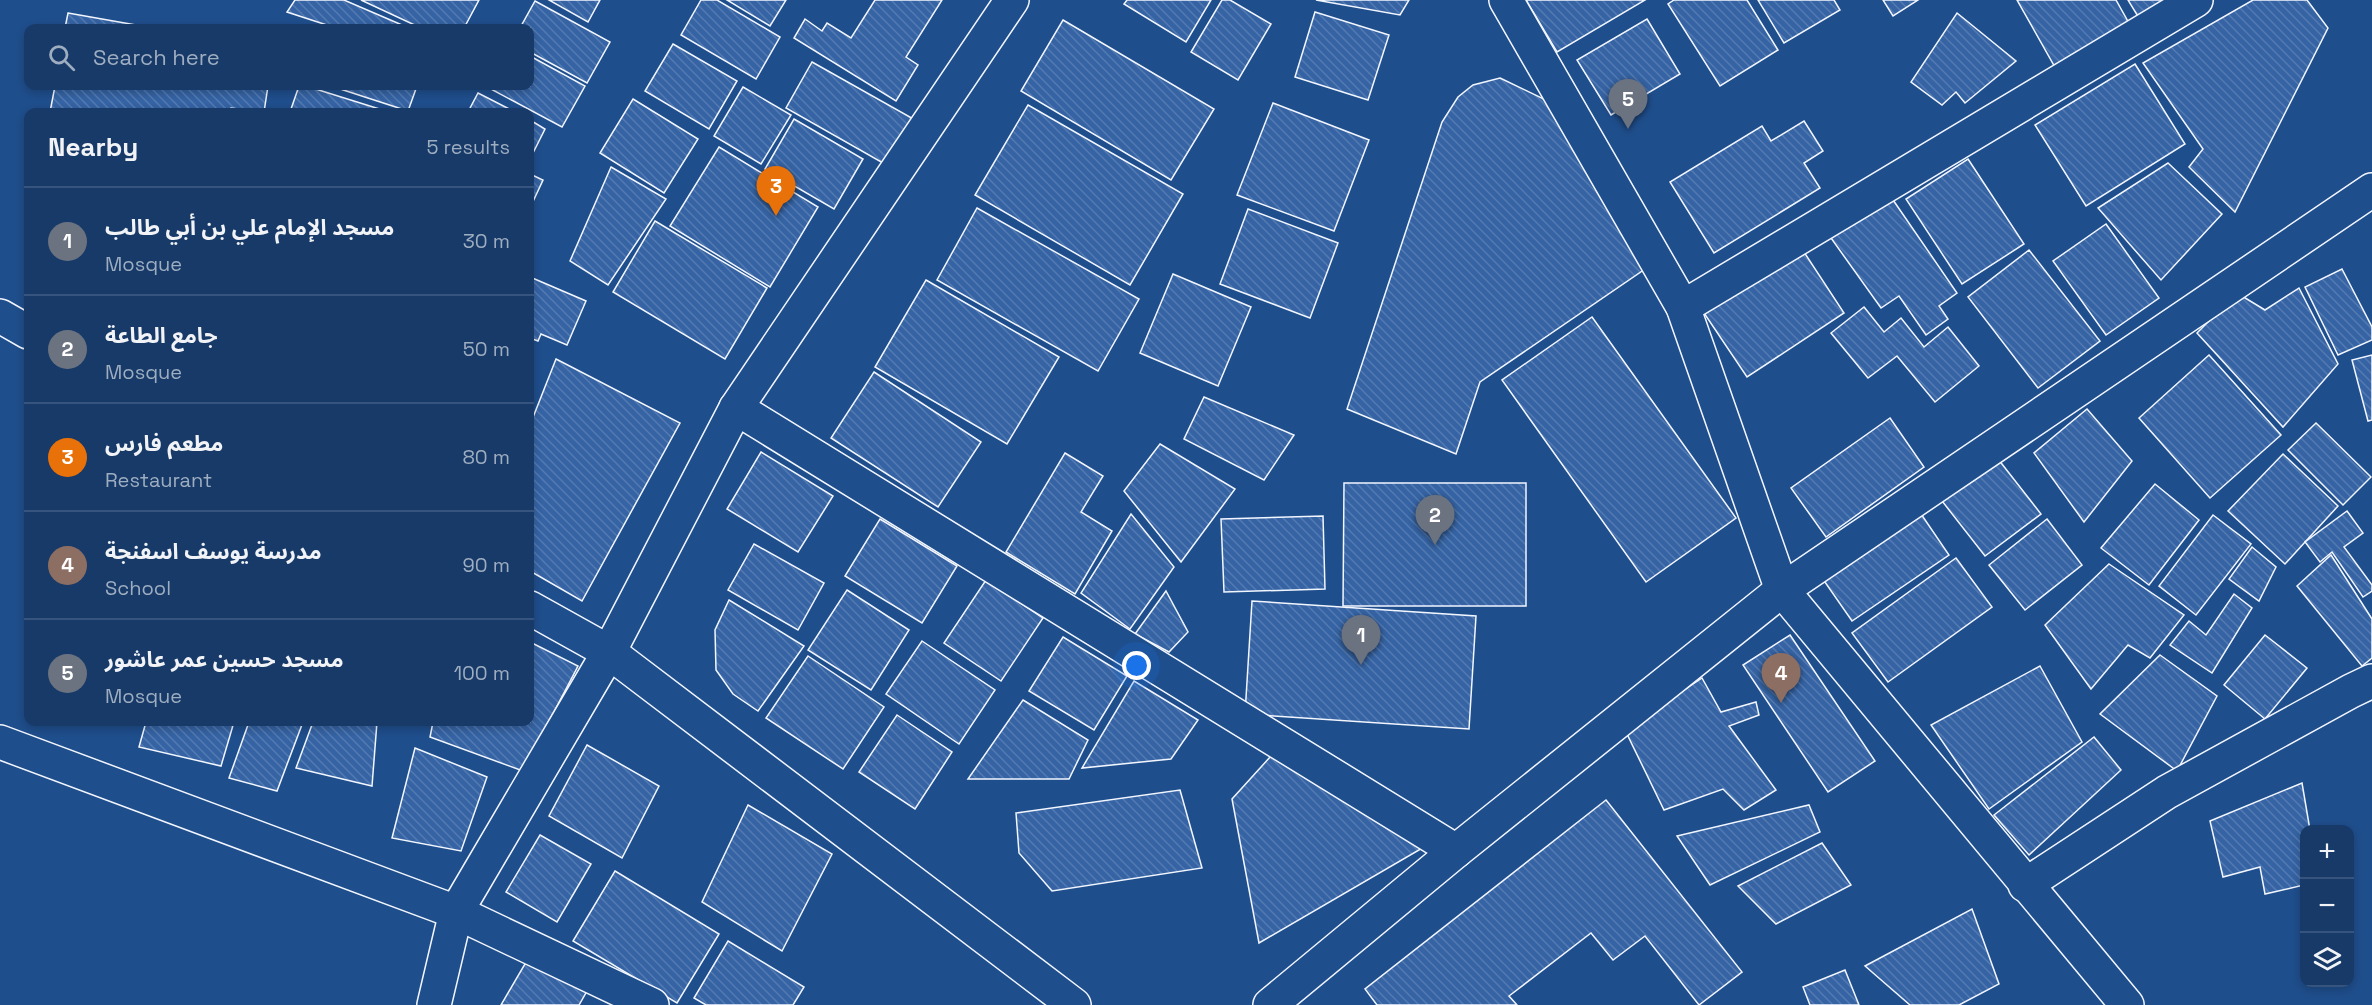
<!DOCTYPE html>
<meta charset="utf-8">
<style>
:root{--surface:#173a69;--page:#20416f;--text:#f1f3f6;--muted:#9eadc0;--line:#36547d;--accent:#8abfa5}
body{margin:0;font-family:"Space Grotesk","Noto Sans Arabic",sans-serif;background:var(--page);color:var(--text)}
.controls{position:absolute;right:18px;bottom:18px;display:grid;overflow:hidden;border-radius:12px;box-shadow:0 3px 9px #0003}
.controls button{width:54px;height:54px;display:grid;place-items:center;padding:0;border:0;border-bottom:2px solid var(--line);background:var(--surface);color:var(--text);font:30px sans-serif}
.you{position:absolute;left:1137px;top:666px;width:21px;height:21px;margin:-15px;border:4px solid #fff;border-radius:50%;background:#1a73e8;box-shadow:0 0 0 9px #1a73e833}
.badge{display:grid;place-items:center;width:39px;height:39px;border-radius:50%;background:var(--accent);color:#fff;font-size:20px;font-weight:700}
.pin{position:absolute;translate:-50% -50px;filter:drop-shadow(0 2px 3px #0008)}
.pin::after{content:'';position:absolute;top:32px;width:21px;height:18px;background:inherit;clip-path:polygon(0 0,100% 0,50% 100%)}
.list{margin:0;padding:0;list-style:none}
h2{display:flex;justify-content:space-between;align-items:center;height:78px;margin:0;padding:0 24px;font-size:26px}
h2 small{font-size:20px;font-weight:400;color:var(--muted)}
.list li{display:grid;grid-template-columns:39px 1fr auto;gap:18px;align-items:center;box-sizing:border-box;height:108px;padding:0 24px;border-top:2px solid var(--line)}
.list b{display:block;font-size:22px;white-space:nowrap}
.list p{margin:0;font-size:20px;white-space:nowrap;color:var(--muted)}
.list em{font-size:20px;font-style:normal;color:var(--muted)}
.icon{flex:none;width:33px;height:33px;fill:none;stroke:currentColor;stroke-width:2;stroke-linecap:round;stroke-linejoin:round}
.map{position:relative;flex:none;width:2372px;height:1005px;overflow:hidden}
.search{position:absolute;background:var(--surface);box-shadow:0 3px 9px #0003;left:24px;top:24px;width:510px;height:66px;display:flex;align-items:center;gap:15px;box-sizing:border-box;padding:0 21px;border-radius:12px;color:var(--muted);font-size:22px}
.panel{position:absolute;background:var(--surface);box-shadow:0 3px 9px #0003;left:24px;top:108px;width:510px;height:618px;border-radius:12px}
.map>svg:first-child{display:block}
.building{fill:url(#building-back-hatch);stroke:#f2f6ff;stroke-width:1.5}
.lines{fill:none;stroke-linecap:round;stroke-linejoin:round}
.street-casing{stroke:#f2f6ff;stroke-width:36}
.street{stroke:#1f4e8c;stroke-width:33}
</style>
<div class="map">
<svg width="2372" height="1005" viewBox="0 0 2372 1005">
<defs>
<pattern id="building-back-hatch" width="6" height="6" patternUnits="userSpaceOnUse" patternTransform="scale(1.5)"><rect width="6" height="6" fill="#3563a3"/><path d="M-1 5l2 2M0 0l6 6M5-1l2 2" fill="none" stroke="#537ab1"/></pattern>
</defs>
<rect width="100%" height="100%" fill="#1f4e8c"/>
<!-- building -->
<g class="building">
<path d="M295,0H344L409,28H336L287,12Z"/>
<path d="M361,0H479L464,28H421Z"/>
<path d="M549,0H600L588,22Z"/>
<path d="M701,0H717L780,37L756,79L681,35Z"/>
<path d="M727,0H786L770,26Z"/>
<path d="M875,0H942L906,57L918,65L896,101L794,38L805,19L822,31L827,23L851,38Z"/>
<path d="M1127,0H1211L1186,42L1124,4Z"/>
<path d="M1222,0H1230L1271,24L1238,80L1191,52Z"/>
<path d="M1316,0H1409L1400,15Z"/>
<path d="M1526,0H1645L1557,52Z"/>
<path d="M1674,0H1747L1778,50L1720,86L1668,4Z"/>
<path d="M1758,0H1834L1840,10L1784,43Z"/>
<path d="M1883,0H1918L1893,16Z"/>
<path d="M2017,0H2116L2135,34L2056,69Z"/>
<path d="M2128,0H2179L2142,23Z"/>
<path d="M2253,0H2307L2328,28L2235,212L2189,167L2203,149L2143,63Z"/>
<path d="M535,1L610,42L587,83L530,52V28H520Z"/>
<path d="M1315,12L1389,35L1368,100L1295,77Z"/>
<path d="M68,13L153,28H65Z"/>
<path d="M1957,13L2016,61L1965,103L1956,92L1942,105L1911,82Z"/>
<path d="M1647,19L1680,74L1611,115L1577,60Z"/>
<path d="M1063,20L1214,109L1171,180L1021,91Z"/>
<path d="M673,44L737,81L709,129L645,91Z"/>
<path d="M530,56L585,86L562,127L487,87L530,86Z"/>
<path d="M812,62L917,121L890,167L786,108Z"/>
<path d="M2135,64L2185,144L2086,206L2035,125Z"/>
<path d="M1500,78L1550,102L1645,269L1480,382L1456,454L1347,409L1442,122L1458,97L1473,85Z"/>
<path d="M55,86H268L264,112L231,108L230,112H50Z"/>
<path d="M299,86H306L389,112H290Z"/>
<path d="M331,86H417L408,111Z"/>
<path d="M743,87L791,115L761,164L714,136Z"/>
<path d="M478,93L515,112H468Z"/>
<path d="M633,99L698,139L664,193L600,153Z"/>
<path d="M1273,103L1369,140L1334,231L1237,195Z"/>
<path d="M1028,105L1183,194L1130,285L975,195Z"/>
<path d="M794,119L863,159L834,209L765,169Z"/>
<path d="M530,120L545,129L530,159Z"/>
<path d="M1804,121L1823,151L1804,163L1820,188L1714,253L1670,182L1762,126L1771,141Z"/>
<path d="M719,147L818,207L770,287L670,226Z"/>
<path d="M1968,159L2024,244L1962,284L1906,199Z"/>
<path d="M2168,163L2222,214L2161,280L2098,208Z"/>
<path d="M611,167L666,199L608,285L570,261Z"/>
<path d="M530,174L543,180L530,208Z"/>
<path d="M1891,197L1957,293L1939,306L1948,319L1926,335L1899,296L1881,308L1831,238Z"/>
<path d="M977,208L1139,299L1098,371L937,280Z"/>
<path d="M1248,209L1338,243L1310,318L1220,284Z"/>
<path d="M655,221L767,288L725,359L613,292Z"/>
<path d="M2106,224L2159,298L2106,335L2053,261Z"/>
<path d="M1802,249L1844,313L1747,377L1704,313Z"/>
<path d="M2029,250L2100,341L2038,388L1968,297Z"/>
<path d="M2342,269L2372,327V340L2338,355L2305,287Z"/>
<path d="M1173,274L1251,307L1218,386L1140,353Z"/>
<path d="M530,277L586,301L567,345L541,334L538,341L530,338Z"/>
<path d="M926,280L1059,357L1007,444L875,367Z"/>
<path d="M2299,288L2338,364L2283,427L2197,333L2237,293L2265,310Z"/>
<path d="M1864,307L1884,332L1901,318L1924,347L1948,327L1979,366L1935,402L1897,356L1868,378L1831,333Z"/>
<path d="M1592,317L1736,518L1646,582L1502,380Z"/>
<path d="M2209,355L2281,435L2210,498L2139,418Z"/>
<path d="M2372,355V420L2368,421L2352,360Z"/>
<path d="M556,359L680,423L582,601L530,571V425Z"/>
<path d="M874,372L981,442L938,507L831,438Z"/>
<path d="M1204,397L1294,435L1264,480L1184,439Z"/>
<path d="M2087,409L2132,461L2084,522L2034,453Z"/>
<path d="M1890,418L1924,467L1826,537L1791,488Z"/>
<path d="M2316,423L2371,477L2343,505L2288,450Z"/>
<path d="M1160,444L1235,489L1181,562L1124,491Z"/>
<path d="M1991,450L2041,514L1985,556L1935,492Z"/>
<path d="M761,452L833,496L798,552L727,509Z"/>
<path d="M1065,453L1103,476L1081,512L1112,531L1075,594L1006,552Z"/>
<path d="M2283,454L2338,506L2285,564L2228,511Z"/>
<path d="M1344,483H1526V606H1343Z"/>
<path d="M2155,484L2199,520L2149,585L2101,548Z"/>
<path d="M1917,508L1949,555L1852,621L1820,575Z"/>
<path d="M2347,511L2363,533L2344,547L2372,585V591L2363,597L2332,552L2320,562L2305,542Z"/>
<path d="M1131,514L1174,567L1130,629L1081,593Z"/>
<path d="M2213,515L2251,544L2196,615L2159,586Z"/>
<path d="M1323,516L1325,589L1224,592L1221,519Z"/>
<path d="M880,519L957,566L922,623L845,576Z"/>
<path d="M2047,519L2082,565L2025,610L1989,565Z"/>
<path d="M754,544L824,583L798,630L728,590Z"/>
<path d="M2252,547L2276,567L2259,601L2229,579Z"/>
<path d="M2331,555L2372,619V658L2362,666L2297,586Z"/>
<path d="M1956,558L1992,607L1888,682L1852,633Z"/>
<path d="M2109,564L2184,615L2150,658L2128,645L2091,689L2045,625Z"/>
<path d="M986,580L1043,618L1001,681L944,643Z"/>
<path d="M847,590L909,630L871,690L808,650Z"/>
<path d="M1166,591L1188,632L1169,652L1135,634Z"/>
<path d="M2234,594L2252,608L2212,673L2170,645L2189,621L2206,635Z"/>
<path d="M729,600L804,646L758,711L733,694L716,670L715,630Z"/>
<path d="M1252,601L1476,616L1469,729L1245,714Z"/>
<path d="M1790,635L1875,761L1828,792L1743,665Z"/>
<path d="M2265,635L2307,668L2265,719L2224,685Z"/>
<path d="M1063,637L1127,676L1094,730L1029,691Z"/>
<path d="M922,641L995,690L959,744L886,694Z"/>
<path d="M530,642L578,666L523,771L430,737L433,722H530Z"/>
<path d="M2160,655L2217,696L2177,771L2100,714Z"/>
<path d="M808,656L884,707L843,769L766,718Z"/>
<path d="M2040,666L2082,742L1989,809L1931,725Z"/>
<path d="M1702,678L1721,712L1756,702L1759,715L1729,726L1776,790L1744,810L1723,789L1664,810L1625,730Z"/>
<path d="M1134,681L1198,720L1171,759L1082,768Z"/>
<path d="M1023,700L1088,740L1069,779H968Z"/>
<path d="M897,715L952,752L915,809L859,772Z"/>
<path d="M146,722H234L221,766L139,747Z"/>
<path d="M249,722H303L277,791L229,778Z"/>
<path d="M313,722H377L372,786L296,768Z"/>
<path d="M2094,737L2121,770L2029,855L1994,815Z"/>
<path d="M587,745L659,786L622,858L549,816Z"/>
<path d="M415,748L487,777L461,851L392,838Z"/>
<path d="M1271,756L1431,843L1259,943L1232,799Z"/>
<path d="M2302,783L2310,830H2304V885L2265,894L2260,867L2223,877L2210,821Z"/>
<path d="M1180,790L1202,868L1052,891L1019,853L1016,813Z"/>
<path d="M1606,800L1742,972L1699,1005L1645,936L1613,960L1591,933L1509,996L1517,1005H1377L1365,989Z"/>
<path d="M748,805L832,854L782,951L702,902Z"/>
<path d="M1809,805L1820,832L1710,885L1677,836Z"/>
<path d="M540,835L591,864L557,922L506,892Z"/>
<path d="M1822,843L1851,885L1776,924L1738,886Z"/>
<path d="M615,871L719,934L677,1003L573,941Z"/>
<path d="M1972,909L1999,984L1959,1005H1910L1865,966Z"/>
<path d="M728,941L804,987L793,1005H706L694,998Z"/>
<path d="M529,957L587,991L579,1005H501Z"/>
<path d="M1845,970L1859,1005H1810L1803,987Z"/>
</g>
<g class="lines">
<!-- street casing -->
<g class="street-casing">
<g id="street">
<path d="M1506,0L1683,307L1782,590L2127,1005"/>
<path d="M1683,307L2196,0"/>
<path d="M0,316L28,332"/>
<path d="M736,408L1456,851"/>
<path d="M530,608L609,652L1074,1005"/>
<path d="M0,742L456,912L652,1005"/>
<path d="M2025,885L2167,792L2351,691L2372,681"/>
<path d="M434,1005L456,912L609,652L736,408L1012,0"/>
<path d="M1270,1005L1456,851L1782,590L2372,190"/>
</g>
</g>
<!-- street -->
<use href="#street" class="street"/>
</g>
</svg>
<div class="controls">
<button>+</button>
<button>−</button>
<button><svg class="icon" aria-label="layers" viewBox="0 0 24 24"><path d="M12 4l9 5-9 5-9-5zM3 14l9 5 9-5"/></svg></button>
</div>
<div class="you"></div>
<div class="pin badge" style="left:1361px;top:665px;background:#6b7280">1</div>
<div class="pin badge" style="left:1435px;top:545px;background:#6b7280">2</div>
<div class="pin badge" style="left:776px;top:216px;background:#e8710a">3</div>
<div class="pin badge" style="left:1781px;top:703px;background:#8d6e63">4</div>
<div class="pin badge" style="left:1628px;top:129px;background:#6b7280">5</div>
<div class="search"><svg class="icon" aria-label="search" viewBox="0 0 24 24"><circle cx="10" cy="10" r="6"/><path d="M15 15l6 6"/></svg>Search here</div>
<section class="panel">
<h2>Nearby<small>5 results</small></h2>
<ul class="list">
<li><span class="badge" style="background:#6b7280">1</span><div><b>مسجد الإمام علي بن أبي طالب</b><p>Mosque</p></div><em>30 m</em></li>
<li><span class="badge" style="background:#6b7280">2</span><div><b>جامع الطاعة</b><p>Mosque</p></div><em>50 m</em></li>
<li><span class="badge" style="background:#e8710a">3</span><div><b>مطعم فارس</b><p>Restaurant</p></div><em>80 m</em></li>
<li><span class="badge" style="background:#8d6e63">4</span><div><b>مدرسة يوسف اسفنجة</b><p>School</p></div><em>90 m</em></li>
<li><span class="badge" style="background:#6b7280">5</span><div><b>مسجد حسين عمر عاشور</b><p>Mosque</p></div><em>100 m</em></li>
</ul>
</section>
</div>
